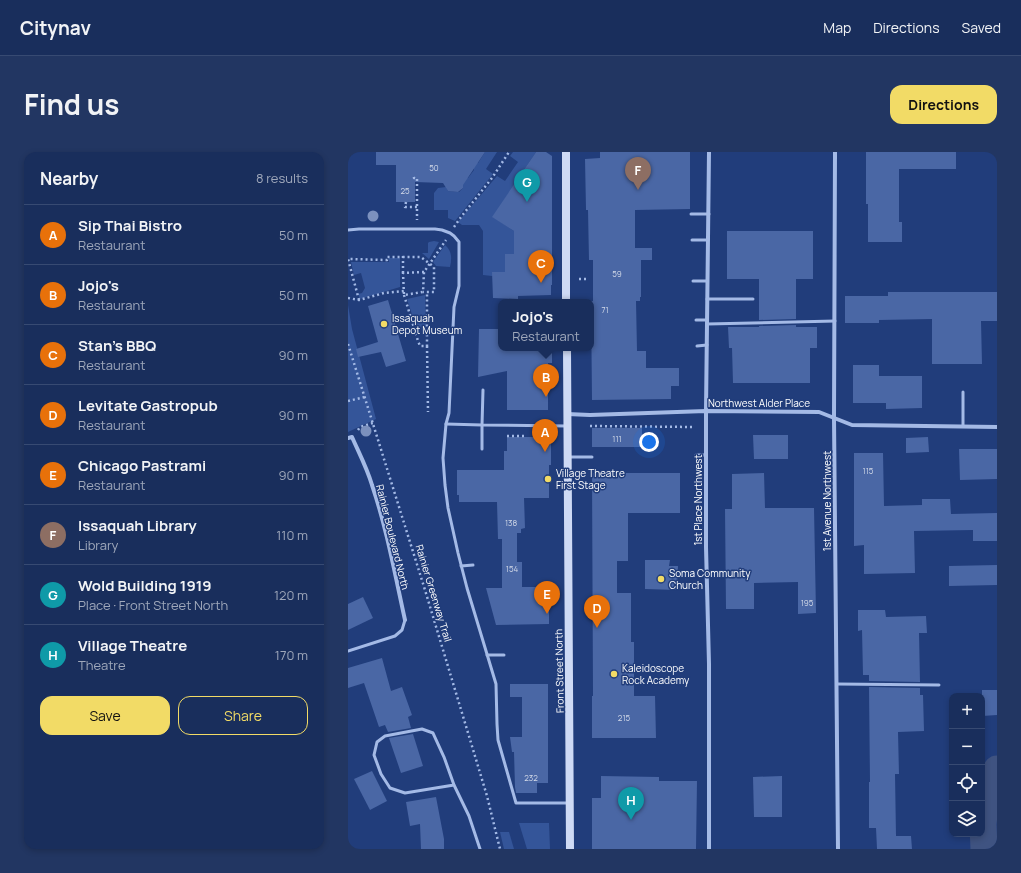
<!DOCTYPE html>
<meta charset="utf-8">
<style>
:root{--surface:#192e5c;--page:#223662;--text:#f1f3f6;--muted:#9fa8bb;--line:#374a72;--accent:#f2db66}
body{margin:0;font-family:Manrope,sans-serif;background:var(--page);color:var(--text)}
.controls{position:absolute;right:12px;bottom:12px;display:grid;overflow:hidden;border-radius:8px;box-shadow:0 2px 6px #0003}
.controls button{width:36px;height:36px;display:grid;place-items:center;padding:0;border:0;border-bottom:1px solid var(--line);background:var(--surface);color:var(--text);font:20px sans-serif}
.you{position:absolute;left:301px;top:290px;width:14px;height:14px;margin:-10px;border:3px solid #fff;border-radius:50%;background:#1a73e8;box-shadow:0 0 0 6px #1a73e833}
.badge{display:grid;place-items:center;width:26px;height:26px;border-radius:50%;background:var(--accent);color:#fff;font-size:13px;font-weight:700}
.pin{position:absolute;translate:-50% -33px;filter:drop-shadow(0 1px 2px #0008)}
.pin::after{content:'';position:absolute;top:21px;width:14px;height:12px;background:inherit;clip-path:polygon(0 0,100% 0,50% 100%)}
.popup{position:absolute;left:150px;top:147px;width:96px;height:52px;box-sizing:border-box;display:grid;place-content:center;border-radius:8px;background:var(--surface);filter:drop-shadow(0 1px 3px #0005);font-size:13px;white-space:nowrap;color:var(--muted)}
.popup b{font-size:15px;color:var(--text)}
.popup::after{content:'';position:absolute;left:50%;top:100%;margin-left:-8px;border:8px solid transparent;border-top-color:var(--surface)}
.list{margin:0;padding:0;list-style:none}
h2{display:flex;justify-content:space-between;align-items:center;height:52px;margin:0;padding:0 16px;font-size:17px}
h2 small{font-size:13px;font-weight:400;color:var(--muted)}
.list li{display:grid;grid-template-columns:26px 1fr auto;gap:12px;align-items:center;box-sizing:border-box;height:60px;padding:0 16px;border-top:1px solid var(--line)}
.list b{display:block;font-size:15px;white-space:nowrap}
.list p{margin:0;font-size:13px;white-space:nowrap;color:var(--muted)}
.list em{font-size:13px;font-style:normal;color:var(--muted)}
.actions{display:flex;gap:8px;padding:12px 16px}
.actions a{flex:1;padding:9px 0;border:1px solid var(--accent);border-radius:12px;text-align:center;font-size:14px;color:var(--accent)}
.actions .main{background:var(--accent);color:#111}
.icon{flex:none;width:22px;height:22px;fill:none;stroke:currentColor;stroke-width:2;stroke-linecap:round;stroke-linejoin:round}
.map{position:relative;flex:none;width:649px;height:697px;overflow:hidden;border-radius:12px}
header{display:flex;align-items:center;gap:24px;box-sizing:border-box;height:56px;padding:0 20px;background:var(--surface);border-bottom:1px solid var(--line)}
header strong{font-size:19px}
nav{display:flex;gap:22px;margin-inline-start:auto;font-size:14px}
.intro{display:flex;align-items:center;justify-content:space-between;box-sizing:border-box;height:96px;padding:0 24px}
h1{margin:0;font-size:28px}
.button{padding:10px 18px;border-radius:12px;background:var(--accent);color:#111;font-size:14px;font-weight:700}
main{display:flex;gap:24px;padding:0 24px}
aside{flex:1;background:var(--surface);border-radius:12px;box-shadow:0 2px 6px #0003}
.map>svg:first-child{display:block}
.green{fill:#345599}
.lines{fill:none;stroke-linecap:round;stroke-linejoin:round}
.river{stroke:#3f5381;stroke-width:27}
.building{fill:#4a67a5}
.path{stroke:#a4bae6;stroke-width:2.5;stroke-dasharray:2 3;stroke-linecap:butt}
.lane{stroke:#a4bae6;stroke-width:3}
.street{stroke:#a4bae6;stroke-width:4}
.secondary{stroke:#cedaf5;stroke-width:8}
.tree{fill:#7c91be}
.poi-dot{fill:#f2db66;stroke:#213d7b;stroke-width:1.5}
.labels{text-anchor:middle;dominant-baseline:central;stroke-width:3;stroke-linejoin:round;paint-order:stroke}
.number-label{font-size:8px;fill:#d2d9e8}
.poi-label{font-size:10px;fill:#fff;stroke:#213d7b;text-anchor:start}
.street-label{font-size:10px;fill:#fff;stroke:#213d7b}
</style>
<header>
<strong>Citynav</strong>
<nav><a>Map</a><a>Directions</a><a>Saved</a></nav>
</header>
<div class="intro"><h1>Find us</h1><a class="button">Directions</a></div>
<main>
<aside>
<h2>Nearby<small>8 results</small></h2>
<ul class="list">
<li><span class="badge" style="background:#e8710a">A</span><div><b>Sip Thai Bistro</b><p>Restaurant</p></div><em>50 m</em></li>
<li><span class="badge" style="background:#e8710a">B</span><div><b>Jojo's</b><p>Restaurant</p></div><em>50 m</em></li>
<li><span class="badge" style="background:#e8710a">C</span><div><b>Stan's BBQ</b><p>Restaurant</p></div><em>90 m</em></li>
<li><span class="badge" style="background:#e8710a">D</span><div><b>Levitate Gastropub</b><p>Restaurant</p></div><em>90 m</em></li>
<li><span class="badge" style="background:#e8710a">E</span><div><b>Chicago Pastrami</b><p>Restaurant</p></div><em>90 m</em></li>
<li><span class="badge" style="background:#8d6e63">F</span><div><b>Issaquah Library</b><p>Library</p></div><em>110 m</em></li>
<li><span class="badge" style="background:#0f9aa8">G</span><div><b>Wold Building 1919</b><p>Place · Front Street North</p></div><em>120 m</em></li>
<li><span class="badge" style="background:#0f9aa8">H</span><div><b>Village Theatre</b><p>Theatre</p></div><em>170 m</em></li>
</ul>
<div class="actions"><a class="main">Save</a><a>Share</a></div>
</aside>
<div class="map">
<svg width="649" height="697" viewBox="0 0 649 697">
<rect width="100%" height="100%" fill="#213d7b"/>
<!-- green -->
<g class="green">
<path d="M137,0H149L138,17L145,22L107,69L100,66V58H86V41L90,36L98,35L100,39L111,40L115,36V26H120L126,18V10L130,11Z"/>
<path d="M165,0H188L145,65L166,79V102H157V114L161,120L144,124L135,123V79L131,73H114L110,70L149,24L157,29L170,10L162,4Z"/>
<path d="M86,89L91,90L81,107L74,101H80V91L81,90Z"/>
<path d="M97,93C104,99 104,106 102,115L88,114L85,110Z"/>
<path d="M41,106H52V135L12,147L10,142L14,141L17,136L13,121L6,123L3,110H41Z"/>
<path d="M77,143L78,177L69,178L59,147Z"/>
<path d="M0,153L4,177L28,267L0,280Z"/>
<path d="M171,671H201L202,697H179Z"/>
<path d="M152,680H161L166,697H156Z"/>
</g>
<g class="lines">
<!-- river -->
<path class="river" d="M636,697L635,672L639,633L649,617"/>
</g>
<!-- building -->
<g class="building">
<path d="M28,0H137L115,33V36L110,40L100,39L95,31L67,30V50H48V13H28Z"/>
<path d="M188,0H198L204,4V133H203V143L170,144V147L145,146L144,120H157V102H166V79L144,65Z"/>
<path d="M252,0H342V57L287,58V96H304V108H293V145H292V149H288L289,199H298V216H331V234H323V247L244,248L243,149H245V108H241L240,58H238L237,7L252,6Z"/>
<path d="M518,0H608V17H551V70H554V90H520V52H518Z"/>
<path d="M379,79H465V127H448V167L411,168V127H379Z"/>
<path d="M540,140H649V169H633L634,212H584V167L531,168V171H497V144H540Z"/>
<path d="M40,148L58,209L38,215L33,200L10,205L8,197L30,190L20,154Z"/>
<path d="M448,173V175H469V196H462V231H385L384,196H381L380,175H411V174Z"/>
<path d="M131,177H153V196H204V211H200V258H159V219L130,225Z"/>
<path d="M505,213H531V224H574V256L538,257V251H505Z"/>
<rect x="244" y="276" width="50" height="19"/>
<path d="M405,283H440V307H406Z"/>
<path d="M159,285H203V313H201V346H176L177,376L173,377V381H169V410H174V435H201V472L148,473L138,436H154V387H150L149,350H111V343H109V318H156V299H159Z"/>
<path d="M580,285L581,300L558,301V286Z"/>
<path d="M611,297H649V327L612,328Z"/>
<path d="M506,301H535L536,354L574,353V347H602L603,362L649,361V389H625V378L566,379L567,421L516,422V393L506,394Z"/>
<path d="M244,321H332V361H280V409H269V441H283V490H286V544H307L308,586H244V544H245Z"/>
<path d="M416,321L417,356H466L468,461L450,462V430L406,431V457H378L377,357H384V322Z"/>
<path d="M297,408H322L321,414H330L329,438L297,437Z"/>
<path d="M649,413V433L601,434V414Z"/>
<path d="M15,445L25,466L0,478V452Z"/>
<path d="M510,458H537L538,465L578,464L579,481H571L572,530L521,529V523H515L514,478L510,479Z"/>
<path d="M34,506L43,539L54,535L64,563L60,565L63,576L40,580L37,573L31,575L16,531L0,536V516Z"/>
<path d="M162,532H200V631H189V641H168L167,635L166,600H164L162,585H174V545H162Z"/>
<path d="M521,535L572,536V543H575L576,579L550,580L551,622H547L548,684H563L564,697H529L528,676H521V630H522Z"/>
<path d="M634,538H649V563L634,564Z"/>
<path d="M65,582L75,614L53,621L41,586Z"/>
<path d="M24,619L39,649L22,658L6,627Z"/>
<path d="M253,624L311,625V629H349L348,697H244V646H253Z"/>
<path d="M434,624V665H406L405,625Z"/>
<path d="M88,645L96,687V697H73L72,672L62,674L58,650Z"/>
</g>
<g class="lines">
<!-- path -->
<g class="path">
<path d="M66,25V26H69V68"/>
<path d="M58,50L57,55H69"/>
<path d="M106,75L113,65L144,26L161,0"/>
<path d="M55,104V121"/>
<path d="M76,120L55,121L56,143L75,140L76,120L98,88"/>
<path d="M231,127H239"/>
<path d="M56,143L70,189L72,194H79V140"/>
<path d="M0,146L11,148L36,141L56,139"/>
<path d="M11,148L0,107L39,108V105H73L86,115V140H75"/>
<path d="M0,192L77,438L139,644L152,697"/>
<path d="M79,194L80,260"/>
<path d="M0,249L17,245"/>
<path d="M242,274L346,275"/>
<path d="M10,278L12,275L25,271"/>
<path d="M159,284H178"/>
</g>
<!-- lane -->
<g class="lane">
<path d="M343,62H361"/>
<path d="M0,78L11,77H87L94,78L102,81L106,84L111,90V134L106,155L101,261L98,272L95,306L97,333L100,356L110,401L119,436L148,532L149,572L150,588L168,651H220"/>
<path d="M344,88H360"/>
<path d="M345,129H359"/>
<path d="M359,147H405"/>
<path d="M348,168H359"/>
<path d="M359,172L487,169"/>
<path d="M349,194L359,193"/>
<path d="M135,238L134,273L219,274"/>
<path d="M615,240V274"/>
<path d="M98,272L134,273V297"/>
<path d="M348,303H358"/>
<path d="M220,305H244"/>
<path d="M113,414L125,413"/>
<path d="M0,499L47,484L54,478L57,468"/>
<path d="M139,503H156"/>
<path d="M489,532L591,533"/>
<path d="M106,633L57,641L42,636L33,622L26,603L29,590L37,584L74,577L85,581L96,605L106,633L121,664L132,697"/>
</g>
<!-- street -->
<g class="street">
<path d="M361,0L358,259V395L361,512V697"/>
<path d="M487,0L486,266L490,697"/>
<path d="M219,262L242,263L358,259L471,260L504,273L649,275"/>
<path d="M0,286L4,285C11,301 19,316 24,333C39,377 47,423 57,468"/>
</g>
<!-- secondary -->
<g class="secondary">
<path d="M218,0V150"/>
<path d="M219,196L222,697"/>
</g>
</g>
<!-- trees -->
<g class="tree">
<circle cx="25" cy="64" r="5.5"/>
<circle cx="18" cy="279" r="5.5"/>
</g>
<!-- markers -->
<g class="poi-dot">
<circle cx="36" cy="172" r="4"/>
<circle cx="200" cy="327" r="4"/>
<circle cx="313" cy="427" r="4"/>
<circle cx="266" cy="522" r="4"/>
</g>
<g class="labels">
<!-- number labels -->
<g class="number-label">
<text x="86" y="15">50</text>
<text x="57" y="38">25</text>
<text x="269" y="121">59</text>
<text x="257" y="157">71</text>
<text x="269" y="286">111</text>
<text x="520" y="318">115</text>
<text x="163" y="370">138</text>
<text x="164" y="416">154</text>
<text x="459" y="450">195</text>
<text x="276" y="565">215</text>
<text x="183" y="625">232</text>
</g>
<!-- poi labels -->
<g class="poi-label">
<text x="44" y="166">Issaquah<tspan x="44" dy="12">Depot Museum</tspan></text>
<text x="208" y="321">Village Theatre<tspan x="208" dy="12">First Stage</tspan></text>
<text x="321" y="421">Soma Community<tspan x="321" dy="12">Church</tspan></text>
<text x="274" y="516">Kaleidoscope<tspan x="274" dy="12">Rock Academy</tspan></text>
</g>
<!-- street labels -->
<g class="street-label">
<text x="411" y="251">Northwest Alder Place</text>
<text transform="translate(350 348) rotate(-90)">1st Place Northwest</text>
<text transform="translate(479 349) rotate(-90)">1st Avenue Northwest</text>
<text transform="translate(45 385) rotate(76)">Rainier Boulevard North</text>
<text transform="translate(86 441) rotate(73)">Rainier Greenway Trail</text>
<text transform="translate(211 519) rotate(-91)">Front Street North</text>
</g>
</g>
</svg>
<div class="controls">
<button>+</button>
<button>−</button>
<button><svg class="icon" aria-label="locate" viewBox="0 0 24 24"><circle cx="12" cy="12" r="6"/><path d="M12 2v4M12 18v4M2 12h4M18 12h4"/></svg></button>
<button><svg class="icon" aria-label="layers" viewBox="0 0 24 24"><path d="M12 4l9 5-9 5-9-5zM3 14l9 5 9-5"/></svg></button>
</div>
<div class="you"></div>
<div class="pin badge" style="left:197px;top:300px;background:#e8710a">A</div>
<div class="pin badge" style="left:198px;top:245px;background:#e8710a">B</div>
<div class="popup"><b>Jojo's</b>Restaurant</div>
<div class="pin badge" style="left:193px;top:131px;background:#e8710a">C</div>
<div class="pin badge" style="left:249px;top:476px;background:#e8710a">D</div>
<div class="pin badge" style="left:199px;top:462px;background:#e8710a">E</div>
<div class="pin badge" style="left:290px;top:38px;background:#8d6e63">F</div>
<div class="pin badge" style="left:179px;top:50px;background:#0f9aa8">G</div>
<div class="pin badge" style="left:283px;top:668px;background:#0f9aa8">H</div>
</div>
</main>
